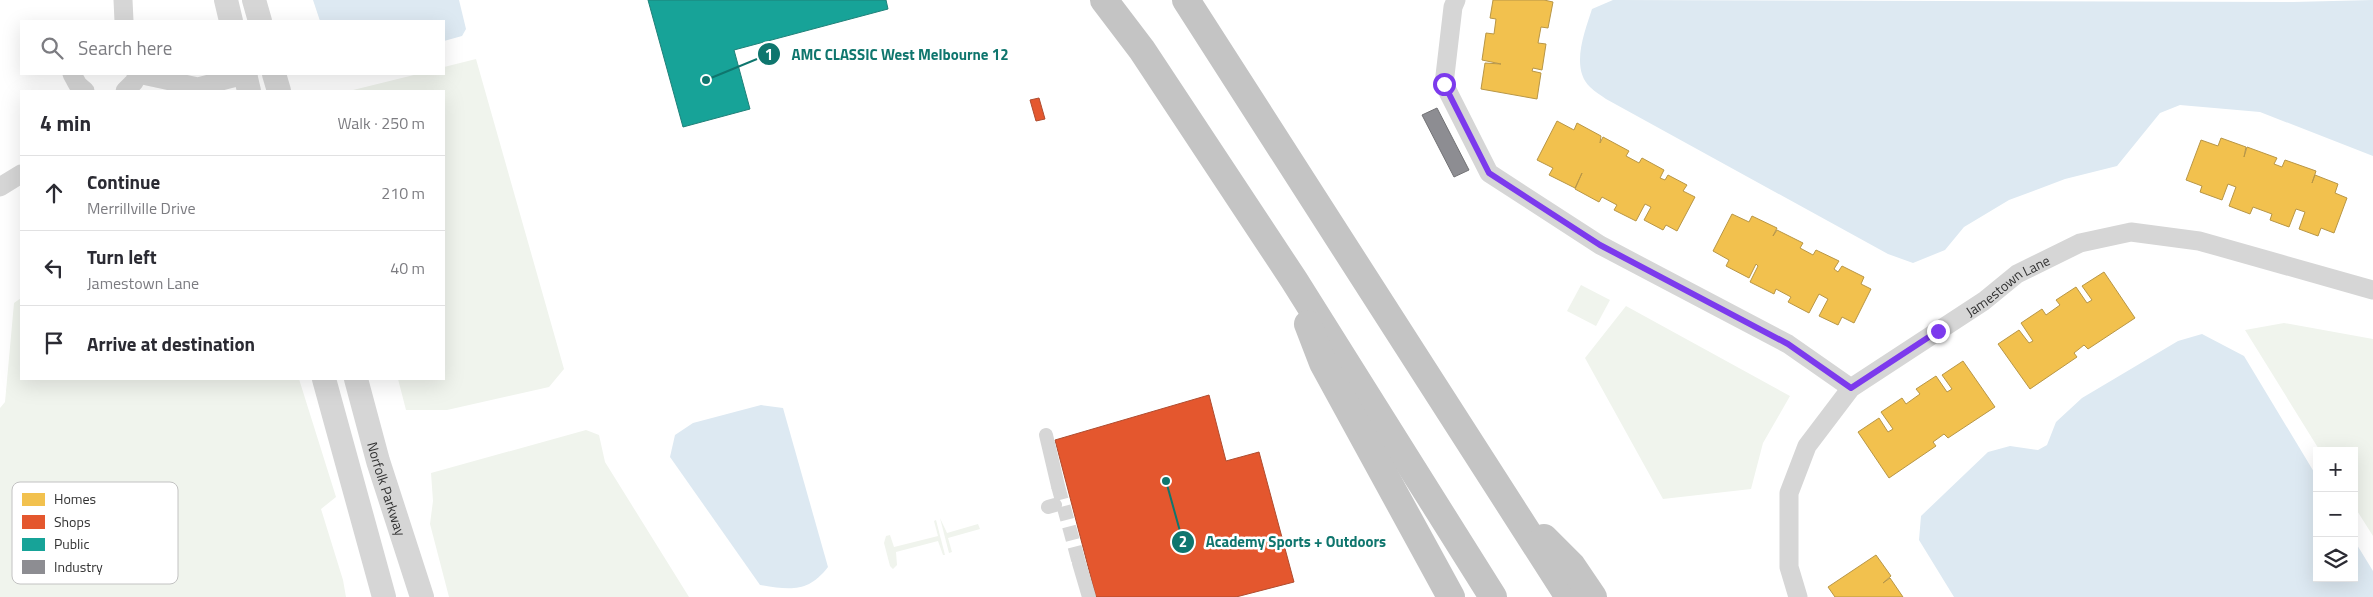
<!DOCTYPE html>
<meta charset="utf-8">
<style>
:root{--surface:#fff;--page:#f2f2f3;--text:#2b2b33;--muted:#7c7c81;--line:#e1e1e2}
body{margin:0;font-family:"Titillium Web",sans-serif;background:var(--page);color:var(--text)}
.controls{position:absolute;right:15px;bottom:15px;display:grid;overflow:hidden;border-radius:0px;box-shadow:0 5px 20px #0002}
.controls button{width:45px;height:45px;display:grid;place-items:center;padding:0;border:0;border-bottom:1px solid var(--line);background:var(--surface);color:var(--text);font:25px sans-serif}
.stop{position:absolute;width:15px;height:15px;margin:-11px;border:4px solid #7c3aed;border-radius:50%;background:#fff}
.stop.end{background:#7c3aed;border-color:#fff;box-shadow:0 1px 5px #0008}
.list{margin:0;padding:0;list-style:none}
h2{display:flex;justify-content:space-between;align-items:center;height:65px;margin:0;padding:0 20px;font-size:21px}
h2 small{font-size:16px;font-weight:400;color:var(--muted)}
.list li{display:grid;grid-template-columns:32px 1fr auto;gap:15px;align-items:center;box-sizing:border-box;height:75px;padding:0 20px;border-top:1px solid var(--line)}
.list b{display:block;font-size:19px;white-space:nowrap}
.list p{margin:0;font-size:16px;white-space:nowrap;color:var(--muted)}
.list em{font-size:16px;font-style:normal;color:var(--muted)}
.icon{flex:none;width:28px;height:28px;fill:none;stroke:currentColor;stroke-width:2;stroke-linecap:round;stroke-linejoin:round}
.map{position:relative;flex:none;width:2373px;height:597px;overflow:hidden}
.search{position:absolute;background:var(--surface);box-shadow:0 5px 20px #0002;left:20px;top:20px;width:425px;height:55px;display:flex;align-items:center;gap:12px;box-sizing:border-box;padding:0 18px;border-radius:0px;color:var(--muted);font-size:19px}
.panel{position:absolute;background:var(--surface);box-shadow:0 5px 20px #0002;left:20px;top:90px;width:425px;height:290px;border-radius:0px}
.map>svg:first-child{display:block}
.green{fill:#f0f4ed}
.water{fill:#dde9f2}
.homes{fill:#f2c14e;stroke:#b89646}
.shops{fill:#e4572e;stroke:#af4c2f}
.public{fill:#17a398;stroke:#1f8179}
.industry{fill:#8d8d92;stroke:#727275}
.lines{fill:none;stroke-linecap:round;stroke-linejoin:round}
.pedestrian-tunnel{stroke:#d6d6d6;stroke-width:14;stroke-dasharray:14 7;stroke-linecap:butt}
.pedestrian{stroke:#d6d6d6;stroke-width:14}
.minor{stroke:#d6d6d6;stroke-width:19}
.tertiary{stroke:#d6d6d6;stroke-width:24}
.motorway{stroke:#c4c4c4;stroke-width:28}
.route{stroke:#7c3aed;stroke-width:6}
.labels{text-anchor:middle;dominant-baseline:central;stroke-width:5;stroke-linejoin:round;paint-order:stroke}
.street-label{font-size:14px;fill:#323232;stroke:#fff}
.key{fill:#fff;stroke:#c2c2c2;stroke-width:1}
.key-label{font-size:14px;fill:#323232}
.leader{fill:none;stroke:#0f766e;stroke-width:2}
.callout-dot{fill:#0f766e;stroke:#fff;stroke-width:2}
.mark-label{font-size:15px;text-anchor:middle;font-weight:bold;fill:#fff}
.callout-label{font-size:15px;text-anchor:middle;font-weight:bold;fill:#0f766e;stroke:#fff;stroke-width:5;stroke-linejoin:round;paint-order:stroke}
</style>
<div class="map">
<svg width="2373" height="597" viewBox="0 0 2373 597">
<rect width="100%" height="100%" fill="#fff"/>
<!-- green -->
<g class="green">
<path d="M476,59L564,369L549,387L447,410H406L398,379H444V91H349L418,74H444V67Z"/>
<path d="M1581,285L1610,300L1596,326L1567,311Z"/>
<path d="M21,298V379H299L336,497L321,509L343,580L346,597H0V408L5,402L14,303Z"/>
<path d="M1626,306L1790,396L1763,443L1751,489L1663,499L1585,358Z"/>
<path d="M2284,323L2373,339V536L2354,506V451H2320L2245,330Z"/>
<path d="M586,430L599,435L605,462L689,597H449L430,524L433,501L431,473Z"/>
<path d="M940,518L947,533L978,524L980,529L948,538L952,552L949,553Z"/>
<path d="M936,520L945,555H943L938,541L896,552L897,565L893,569L890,566L884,543L886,536L890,535L894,547L938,536L934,521Z"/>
</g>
<!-- water -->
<g class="water">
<path d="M313,0H459L466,29L462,36L444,41V21H320Z"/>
<path d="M1613,0L2293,2L2373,0V156L2260,112L2180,105L2160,113L2117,166L2065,179L2009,200L1964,227L1945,250L1913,263L1888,254L1606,99C1601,95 1595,92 1590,87C1570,68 1585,31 1592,9Z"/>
<path d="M2202,334L2244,356L2317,477V578H2354V540L2373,571V597H1954L1919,540L1921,516L1988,452L2010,446L2038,450L2047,445L2056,422L2082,398L2178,341Z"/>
<path d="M761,405L783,408L828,567C808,593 790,590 760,585L670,457L675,435L693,423Z"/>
</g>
<!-- homes -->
<g class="homes">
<path d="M1493,0H1544L1553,2L1548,28L1541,27L1538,43L1546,44L1542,70L1533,68L1532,71L1541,73L1537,99L1481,89L1485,63L1501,64L1482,60L1486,33L1494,34L1496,19L1490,18Z"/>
<path d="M1557,121L1574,130L1577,123L1601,136L1600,143L1603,137L1629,151L1626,156L1639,163L1642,158L1664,170L1660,178L1665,180L1668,175L1687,185L1683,191L1695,197L1677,231L1666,225L1663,230L1644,220L1651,207L1645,204L1636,221L1614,210L1617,205L1602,197L1599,202L1575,189L1582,173L1575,188L1549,175L1553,168L1537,160Z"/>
<path d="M2221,138L2246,147L2244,157L2247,147L2277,158L2274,164L2282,167L2285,160L2316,171L2312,183L2315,175L2338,184L2335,193L2347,198L2334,233L2321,228L2318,236L2299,229L2305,212L2296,209L2289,227L2270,220L2272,214L2253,207L2250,214L2229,206L2236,187L2228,184L2222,200L2200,192L2202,186L2186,180L2201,140L2218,146Z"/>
<path d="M1732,214L1749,222L1752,216L1777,228L1773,236L1777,230L1803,243L1800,248L1813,255L1816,250L1839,261L1834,269L1838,272L1842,266L1864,277L1861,284L1871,289L1854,323L1842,317L1838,325L1819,316L1828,299L1819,294L1809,313L1788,302L1791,297L1776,289L1774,294L1750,282L1758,266L1756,264L1749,278L1726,266L1729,260L1713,251Z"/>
<path d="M2104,272L2135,318L2088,349L2084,345L2074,353L2077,357L2030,389L1998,344L2019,330L2029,343L2033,341L2021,323L2042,309L2046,315L2060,305L2056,300L2076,287L2087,303L2092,300L2082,286Z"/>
<path d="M1963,361L1995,407L1948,438L1944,434L1933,442L1936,446L1889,478L1858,432L1879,418L1888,432L1893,429L1881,412L1902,398L1906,404L1920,394L1916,389L1936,376L1947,392L1952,389L1942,375Z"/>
<path d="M1876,555L1891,576L1883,583L1890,578L1903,597H1835L1828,587Z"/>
</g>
<!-- shops -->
<g class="shops">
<path d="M1039,98L1045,119L1036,121L1030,100Z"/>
<path d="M1209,395L1226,461L1259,452L1294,582L1236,597H1096L1055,440Z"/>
</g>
<!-- public -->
<path class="public" d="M648,0H886L888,9L734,50L750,109L683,127Z"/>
<!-- industry -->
<path class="industry" d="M1437,108L1469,170L1454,177L1422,115Z"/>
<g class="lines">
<!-- pedestrian-tunnel -->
<path class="pedestrian-tunnel" d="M1058,486L1079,563"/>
<!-- pedestrian -->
<g class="pedestrian">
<path d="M1046,435L1058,486"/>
<path d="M1048,507L1055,505"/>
<path d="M1079,563L1089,597"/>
</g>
<!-- minor -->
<g class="minor">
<path d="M123,0L124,21"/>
<path d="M1456,0L1453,7L1444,84L1489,173L1600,245L1788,344L1851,388"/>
<path d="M72,74L78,85L85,91"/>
<path d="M138,74L198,87L248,74"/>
<path d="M125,91L134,82L138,74"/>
<path d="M0,187L21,174"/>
<path id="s1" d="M1798,597L1789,567V493L1807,446L1851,388L1984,301L2017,274L2080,243L2131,232L2199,241L2373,290"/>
</g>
<!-- tertiary -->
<g class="tertiary">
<path d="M226,0L231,21"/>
<path d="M254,0L260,21"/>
<path d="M245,74L249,91"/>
<path d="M274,74L279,91"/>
<path d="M324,379L384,597"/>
<path id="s2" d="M356,379L378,461L422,597"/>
</g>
<!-- motorway -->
<g class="motorway">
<path d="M1104,0L1142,50L1294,280L1493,597"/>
<path d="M1186,0L1569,597"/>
<path d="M1308,324L1323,363L1451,597"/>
<path d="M1544,538L1572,566L1593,597"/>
</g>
</g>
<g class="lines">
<!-- route -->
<path class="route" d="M1444,84L1489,173L1600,245L1788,344L1851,388L1938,331"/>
</g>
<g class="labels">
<!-- street labels -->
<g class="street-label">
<text stroke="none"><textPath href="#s1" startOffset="416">Jamestown Lane</textPath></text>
<text stroke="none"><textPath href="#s2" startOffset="114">Norfolk Parkway</textPath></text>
</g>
</g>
<!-- legend -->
<rect x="12" y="482" width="166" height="102" rx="8" class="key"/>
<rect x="22" y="493" width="23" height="13" fill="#f2c14e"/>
<rect x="22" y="515" width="23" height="14" fill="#e4572e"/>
<rect x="22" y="538" width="23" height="13" fill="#17a398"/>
<rect x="22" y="560" width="23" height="14" fill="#8d8d92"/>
<g class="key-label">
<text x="54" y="504">Homes</text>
<text x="54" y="527">Shops</text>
<text x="54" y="549">Public</text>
<text x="54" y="572">Industry</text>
</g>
<!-- callouts -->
<path class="leader" d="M706 80L769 54M1166 481L1183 542"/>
<g class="callout-dot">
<circle cx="706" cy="80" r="5"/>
<circle cx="1166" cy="481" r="5"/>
<circle cx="769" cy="54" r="12"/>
<circle cx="1183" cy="542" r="12"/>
</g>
<g class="mark-label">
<text x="769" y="60">1</text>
<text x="1183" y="547">2</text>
</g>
<g class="callout-label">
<text x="900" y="60">AMC CLASSIC West Melbourne 12</text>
<text x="1296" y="547">Academy Sports + Outdoors</text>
</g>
</svg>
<div class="controls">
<button>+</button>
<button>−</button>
<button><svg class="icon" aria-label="layers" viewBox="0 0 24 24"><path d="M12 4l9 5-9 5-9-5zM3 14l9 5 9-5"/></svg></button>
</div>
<div class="stop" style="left:1444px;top:84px"></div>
<div class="stop end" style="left:1938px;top:331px"></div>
<div class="search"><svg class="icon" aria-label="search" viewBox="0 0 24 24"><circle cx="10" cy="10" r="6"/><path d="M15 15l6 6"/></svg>Search here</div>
<section class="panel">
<h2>4 min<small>Walk · 250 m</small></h2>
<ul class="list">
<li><svg class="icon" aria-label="ahead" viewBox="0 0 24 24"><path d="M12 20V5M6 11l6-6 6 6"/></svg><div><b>Continue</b><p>Merrillville Drive</p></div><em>210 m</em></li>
<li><svg class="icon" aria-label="left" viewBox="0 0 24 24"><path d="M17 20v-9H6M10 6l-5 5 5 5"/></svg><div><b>Turn left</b><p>Jamestown Lane</p></div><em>40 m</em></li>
<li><svg class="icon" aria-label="arrive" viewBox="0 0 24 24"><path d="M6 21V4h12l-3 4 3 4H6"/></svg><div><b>Arrive at destination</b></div></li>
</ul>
</section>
</div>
